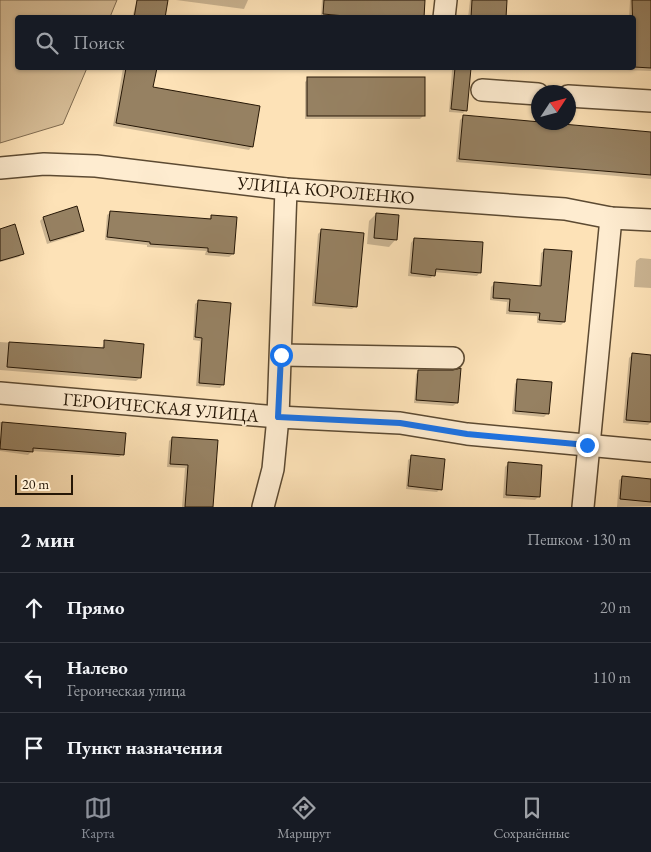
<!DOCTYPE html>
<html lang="ru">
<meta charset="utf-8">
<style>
:root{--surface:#171b24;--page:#242831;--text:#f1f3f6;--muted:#9ea1a6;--line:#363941;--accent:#8c9099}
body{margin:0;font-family:"EB Garamond",serif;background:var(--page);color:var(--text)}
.compass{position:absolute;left:531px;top:85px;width:45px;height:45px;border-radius:50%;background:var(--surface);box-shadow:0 1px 4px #0004;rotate:54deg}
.scale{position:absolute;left:15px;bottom:12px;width:58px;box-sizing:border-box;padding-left:5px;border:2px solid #261706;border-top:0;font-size:14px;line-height:18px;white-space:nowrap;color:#261706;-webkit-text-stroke:4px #feecd0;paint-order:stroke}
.stop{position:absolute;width:15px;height:15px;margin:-11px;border:4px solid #1a73e8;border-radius:50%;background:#fff}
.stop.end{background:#1a73e8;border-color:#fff;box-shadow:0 1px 5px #0008}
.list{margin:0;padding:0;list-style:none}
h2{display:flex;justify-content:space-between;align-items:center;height:65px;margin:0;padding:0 20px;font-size:21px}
h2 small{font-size:16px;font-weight:400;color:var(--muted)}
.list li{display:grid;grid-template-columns:32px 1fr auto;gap:15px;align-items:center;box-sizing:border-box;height:70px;padding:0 20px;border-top:1px solid var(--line)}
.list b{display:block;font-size:19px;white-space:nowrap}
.list p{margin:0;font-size:16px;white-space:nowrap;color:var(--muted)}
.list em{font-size:16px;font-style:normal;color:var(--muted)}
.icon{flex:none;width:28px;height:28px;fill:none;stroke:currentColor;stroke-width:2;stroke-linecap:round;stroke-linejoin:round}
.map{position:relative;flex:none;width:651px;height:507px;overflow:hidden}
.search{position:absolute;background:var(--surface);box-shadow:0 1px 4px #0004;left:15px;right:15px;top:15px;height:55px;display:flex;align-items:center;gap:12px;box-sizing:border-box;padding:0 18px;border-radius:5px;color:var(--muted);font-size:19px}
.sheet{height:275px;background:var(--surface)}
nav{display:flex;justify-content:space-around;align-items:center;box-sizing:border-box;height:70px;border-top:1px solid var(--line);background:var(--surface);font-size:14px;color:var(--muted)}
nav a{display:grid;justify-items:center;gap:2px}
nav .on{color:var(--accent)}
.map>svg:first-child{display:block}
.green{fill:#d8bf99;stroke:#7f6b50}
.shadow{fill:#0003}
.building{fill:#968162;stroke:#261706}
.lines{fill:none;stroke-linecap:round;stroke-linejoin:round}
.minor-casing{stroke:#5c4a32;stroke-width:24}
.minor{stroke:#feecd0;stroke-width:21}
.route{stroke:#1a73e8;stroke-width:6}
.labels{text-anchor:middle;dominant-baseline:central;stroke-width:4.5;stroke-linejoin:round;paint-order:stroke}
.street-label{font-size:18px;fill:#261706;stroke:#feecd0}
</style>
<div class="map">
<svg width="651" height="507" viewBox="0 0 651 507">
<rect width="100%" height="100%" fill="#fde2b7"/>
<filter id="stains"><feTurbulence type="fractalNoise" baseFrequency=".004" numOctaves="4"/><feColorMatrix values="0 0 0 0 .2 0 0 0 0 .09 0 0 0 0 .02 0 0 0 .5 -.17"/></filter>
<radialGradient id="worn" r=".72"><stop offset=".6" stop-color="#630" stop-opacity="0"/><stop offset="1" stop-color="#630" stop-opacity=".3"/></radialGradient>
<!-- green -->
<path class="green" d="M0,0H117L110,17L18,18V68H87L63,124L0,143Z"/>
<!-- shadow -->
<g class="shadow">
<path d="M137,0H167L164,18H132Z"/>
<path d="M176,0H248L244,9Z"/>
<path d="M322,0H424L422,18L321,17Z"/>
<path d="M470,0H506L505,18H468Z"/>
<path d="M630,0H651V71L626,70V68H634V18H629Z"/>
<path d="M123,68H155L152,88L252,146L249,150L113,126Z"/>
<path d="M455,68H470L466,110L463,113L449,112L452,70Z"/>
<path d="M308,79L423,116L420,119H305V82Z"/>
<path d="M463,117L651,133V179L456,162L460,120Z"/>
<path d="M76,208L83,230L79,234L47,244L40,221L43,218Z"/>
<path d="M111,212L208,220L212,216L233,254L229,257L205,255L206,251L147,247V245L105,240L107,215Z"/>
<path d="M376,214L396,239L389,247L367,244L369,221Z"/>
<path d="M0,230L22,253L19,257L0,262Z"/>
<path d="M321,231L356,306L352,309L312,306L318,234Z"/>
<path d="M414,239L480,272L477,276L434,272L431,278L408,276L411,243Z"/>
<path d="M545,250L564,322L561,325L537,323V316L506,314L507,302L490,300L491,287L494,284L539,287L541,253Z"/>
<path d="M640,258L651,259V288L634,287L636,261Z"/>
<path d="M199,301L223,384L220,388L196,386L200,341L193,340L195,304Z"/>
<path d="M0,342L101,349L105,342L142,345L140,378L136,381L0,370Z"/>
<path d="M632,355L651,356V422L648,425L623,423L629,358Z"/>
<path d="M419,371L457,403L453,406L414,403L416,374Z"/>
<path d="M518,380L548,413L544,417L512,414L515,384Z"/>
<path d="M0,422L124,434L123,454L119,457L32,451L28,455L0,451Z"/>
<path d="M172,438L216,441L212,507H182L185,468L167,467L169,441Z"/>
<path d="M412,457L440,489L437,492L406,489L408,460Z"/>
<path d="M508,464L538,497L535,500L503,498L505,467Z"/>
<path d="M623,477L651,480V506L617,507L619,480Z"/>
</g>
<!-- building -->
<g class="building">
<path d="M137,0H168L165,18H134Z"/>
<path d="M324,0H425L424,18H367L323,14Z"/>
<path d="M472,0H507L506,18H471Z"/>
<path d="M632,0H651V68L634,67Z"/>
<path d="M126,68H157L153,87L260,106L253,147L116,123Z"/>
<path d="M455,68H471L467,111L451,109Z"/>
<rect x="307" y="77" width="118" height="39"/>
<path d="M463,115L651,132V175L459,159Z"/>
<path d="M77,206L84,231L50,241L43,217Z"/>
<path d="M110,211L211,219V215L237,217L234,254L208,252V248L150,244V242L107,237Z"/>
<path d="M376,213L399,215L397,240L374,238Z"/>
<path d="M15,224L24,254L0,261V229Z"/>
<path d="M321,229L364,233L357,307L315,303Z"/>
<path d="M414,238L483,242L481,273L436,269L435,276L411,273Z"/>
<path d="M544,249L572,251L565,322L539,320L540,313L509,311L510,299L493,298L494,282L541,286Z"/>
<path d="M198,300L231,303L224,385L199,383L202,338L195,337Z"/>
<path d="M104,340L144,344L141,378L7,367L9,342L104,348Z"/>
<path d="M632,353L651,355V422L626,420Z"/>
<path d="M461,368L458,403L416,400L418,370H453Z"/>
<path d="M517,379L552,382L549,414L515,411Z"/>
<path d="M2,422L126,433L124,455L33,448V452L0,449Z"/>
<path d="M172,437L218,440L213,507H185L188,465L170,464Z"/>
<path d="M411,455L445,459L442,490L408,486Z"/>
<path d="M508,462L542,465L540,497L506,495Z"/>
<path d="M622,476L651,479V502L620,499Z"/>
</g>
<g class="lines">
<!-- minor casing -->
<g class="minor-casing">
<g id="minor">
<path d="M444,18L446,0"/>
<path d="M482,90L538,94"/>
<path d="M568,96L651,101"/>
<path d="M0,168L44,164L96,166L286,189L565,209L611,218L651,220"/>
<path d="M281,355L453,358"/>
<path d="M0,393L278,417L400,423L467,434L651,451"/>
<path d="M263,507L273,469L278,417L286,189"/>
<path d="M583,507L611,218"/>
</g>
</g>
<!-- minor -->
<use href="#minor" class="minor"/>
</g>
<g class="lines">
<!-- route -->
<path class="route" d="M281,355L278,417L400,423L467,434L587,445"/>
</g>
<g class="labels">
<!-- street labels -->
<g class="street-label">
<text transform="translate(326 190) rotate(5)">УЛИЦА КОРОЛЕНКО</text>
<text transform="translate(161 407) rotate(5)">ГЕРОИЧЕСКАЯ УЛИЦА</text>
</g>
</g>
<rect width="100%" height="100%" filter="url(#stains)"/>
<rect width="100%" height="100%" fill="url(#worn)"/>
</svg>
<svg class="compass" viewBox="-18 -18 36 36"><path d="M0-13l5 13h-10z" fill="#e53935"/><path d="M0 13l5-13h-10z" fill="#9ea1a6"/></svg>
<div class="scale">20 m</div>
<div class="stop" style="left:281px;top:355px"></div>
<div class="stop end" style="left:587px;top:445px"></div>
<div class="search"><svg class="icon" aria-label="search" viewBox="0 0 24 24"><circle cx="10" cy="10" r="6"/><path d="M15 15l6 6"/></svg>Поиск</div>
</div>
<section class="sheet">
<h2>2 мин<small>Пешком · 130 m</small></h2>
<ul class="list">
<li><svg class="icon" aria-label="ahead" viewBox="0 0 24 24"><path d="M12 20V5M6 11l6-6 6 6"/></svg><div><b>Прямо</b></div><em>20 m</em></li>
<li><svg class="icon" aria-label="left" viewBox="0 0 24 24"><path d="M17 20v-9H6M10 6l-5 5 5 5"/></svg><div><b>Налево</b><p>Героическая улица</p></div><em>110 m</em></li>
<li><svg class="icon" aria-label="arrive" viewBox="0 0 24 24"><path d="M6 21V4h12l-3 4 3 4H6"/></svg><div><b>Пункт назначения</b></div></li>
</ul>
</section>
<nav>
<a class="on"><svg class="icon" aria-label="map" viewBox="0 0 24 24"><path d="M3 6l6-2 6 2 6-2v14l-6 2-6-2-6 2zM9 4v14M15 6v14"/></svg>Карта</a>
<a><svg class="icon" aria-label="directions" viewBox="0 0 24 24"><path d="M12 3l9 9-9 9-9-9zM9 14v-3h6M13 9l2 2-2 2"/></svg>Маршрут</a>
<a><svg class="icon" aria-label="saved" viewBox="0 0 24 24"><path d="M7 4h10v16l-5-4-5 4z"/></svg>Сохранённые</a>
</nav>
